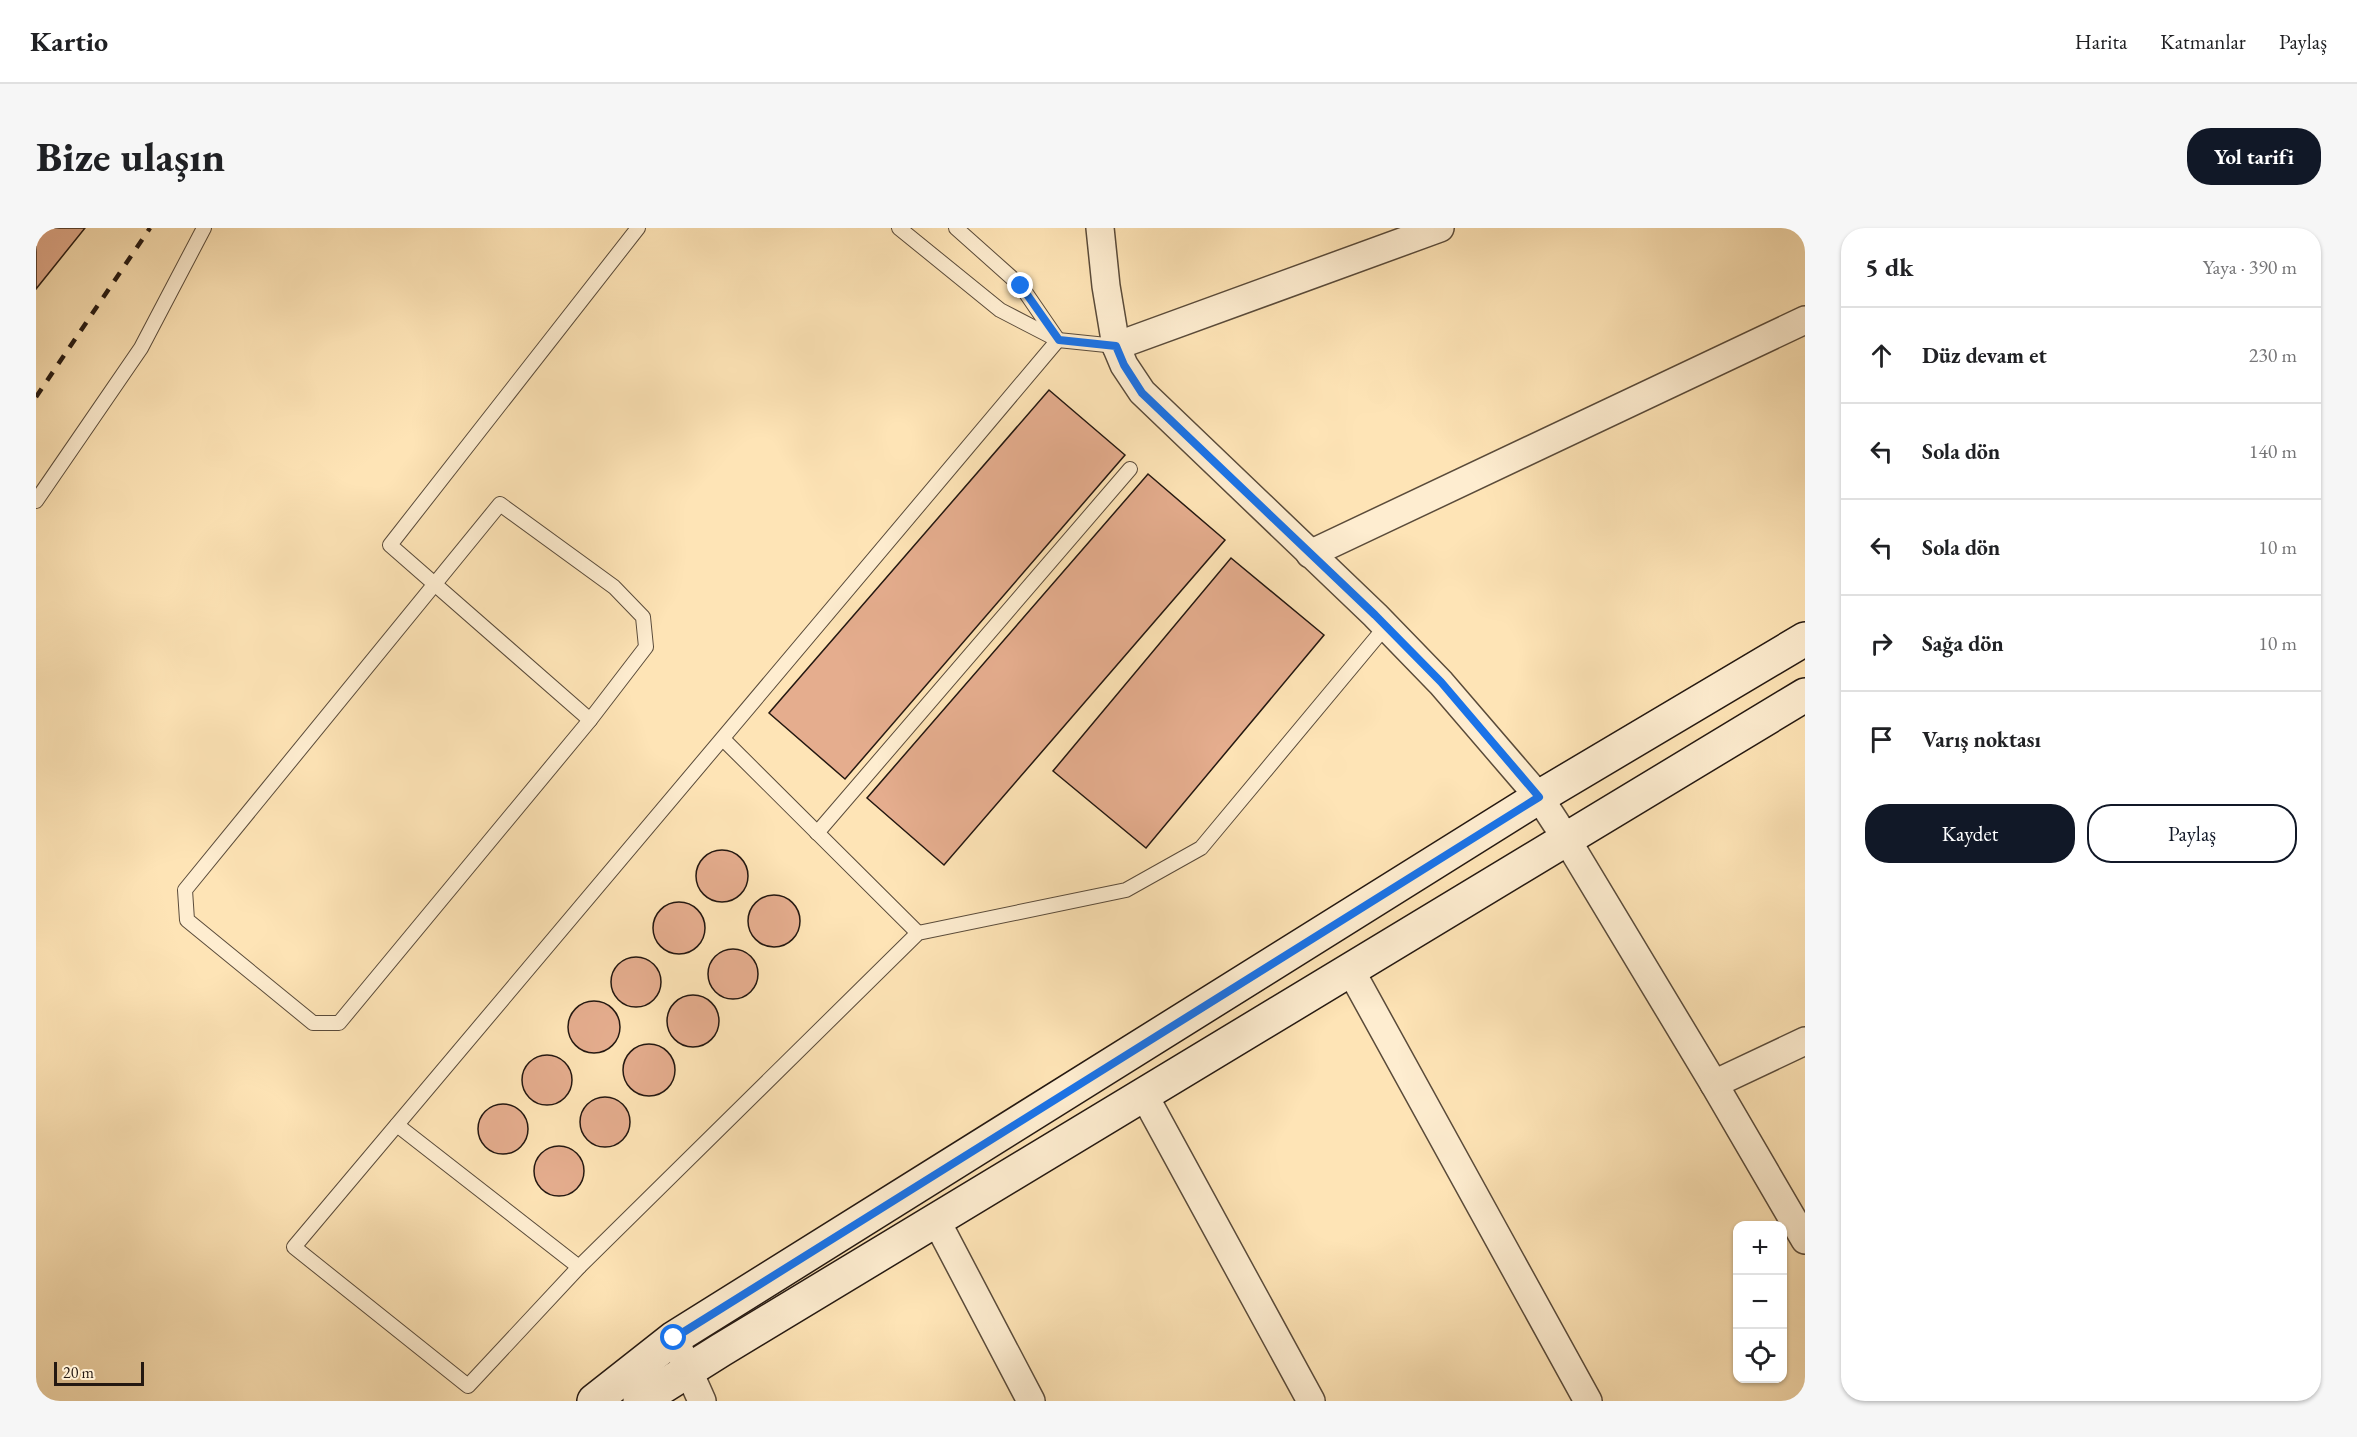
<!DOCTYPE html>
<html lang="tr">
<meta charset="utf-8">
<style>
:root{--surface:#fff;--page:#f6f6f6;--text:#202124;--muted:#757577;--line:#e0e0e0;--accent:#111827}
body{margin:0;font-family:"EB Garamond",serif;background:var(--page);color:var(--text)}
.controls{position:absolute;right:18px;bottom:18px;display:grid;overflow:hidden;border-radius:12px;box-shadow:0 2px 4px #0004}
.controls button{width:54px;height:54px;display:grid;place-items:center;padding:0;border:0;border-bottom:2px solid var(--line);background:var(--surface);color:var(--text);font:30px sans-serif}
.scale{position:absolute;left:18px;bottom:15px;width:90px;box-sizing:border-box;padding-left:6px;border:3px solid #241811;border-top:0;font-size:16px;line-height:21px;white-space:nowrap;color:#241811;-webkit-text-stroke:4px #feedd0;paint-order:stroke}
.stop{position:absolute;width:18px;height:18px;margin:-14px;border:4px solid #1a73e8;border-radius:50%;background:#fff}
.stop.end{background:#1a73e8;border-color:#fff;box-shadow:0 2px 6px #0008}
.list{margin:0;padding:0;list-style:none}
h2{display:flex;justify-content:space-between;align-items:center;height:78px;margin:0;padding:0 24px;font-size:26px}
h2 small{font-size:20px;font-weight:400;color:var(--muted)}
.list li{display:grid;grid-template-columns:39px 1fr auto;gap:18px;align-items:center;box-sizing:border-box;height:96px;padding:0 24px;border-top:2px solid var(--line)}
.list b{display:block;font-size:22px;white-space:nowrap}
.list em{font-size:20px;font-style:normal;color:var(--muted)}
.actions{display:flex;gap:12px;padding:18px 24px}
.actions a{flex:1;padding:14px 0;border:2px solid var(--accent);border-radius:24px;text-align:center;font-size:21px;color:var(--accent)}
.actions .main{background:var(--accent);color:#fff}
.icon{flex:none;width:33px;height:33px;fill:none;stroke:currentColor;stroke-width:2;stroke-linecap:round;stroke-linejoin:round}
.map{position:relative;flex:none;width:1769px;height:1173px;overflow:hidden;border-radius:24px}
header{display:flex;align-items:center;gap:36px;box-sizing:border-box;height:84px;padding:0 30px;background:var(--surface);border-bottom:2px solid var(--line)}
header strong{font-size:28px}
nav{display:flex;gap:33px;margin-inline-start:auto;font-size:21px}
.intro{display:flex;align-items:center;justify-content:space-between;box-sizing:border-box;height:144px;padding:0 36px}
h1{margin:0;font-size:42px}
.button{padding:15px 27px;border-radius:24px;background:var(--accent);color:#fff;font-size:21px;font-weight:700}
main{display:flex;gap:36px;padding:0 36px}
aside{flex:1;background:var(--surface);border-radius:24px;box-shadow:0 2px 4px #0004}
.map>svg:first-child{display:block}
.building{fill:#e5ad8e;stroke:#241811;stroke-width:1.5}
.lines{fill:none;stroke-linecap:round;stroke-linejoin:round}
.service-casing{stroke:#5a4b3a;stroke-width:16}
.minor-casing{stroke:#5a4b3a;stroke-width:30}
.secondary-casing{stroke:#241811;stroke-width:36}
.service{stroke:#feedd0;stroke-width:14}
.minor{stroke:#feedd0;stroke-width:27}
.secondary{stroke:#feedd0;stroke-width:33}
.rail{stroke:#241811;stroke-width:4.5;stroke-dasharray:10 10;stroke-linecap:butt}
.route{stroke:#1a73e8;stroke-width:8}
</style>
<header>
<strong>Kartio</strong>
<nav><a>Harita</a><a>Katmanlar</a><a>Paylaş</a></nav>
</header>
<div class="intro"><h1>Bize ulaşın</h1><a class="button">Yol tarifi</a></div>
<main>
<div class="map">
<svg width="1769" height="1173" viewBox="0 0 1769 1173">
<rect width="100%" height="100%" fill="#fee4b6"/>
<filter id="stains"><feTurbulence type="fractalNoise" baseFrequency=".00333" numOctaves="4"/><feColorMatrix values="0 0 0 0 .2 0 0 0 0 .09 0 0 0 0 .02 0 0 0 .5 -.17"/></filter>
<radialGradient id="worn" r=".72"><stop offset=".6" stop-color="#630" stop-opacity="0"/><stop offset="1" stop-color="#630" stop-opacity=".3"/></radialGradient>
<!-- building -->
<g class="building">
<path d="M0,0H49L0,61Z"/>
<path d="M1013,162L1089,227L809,551L733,485Z"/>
<path d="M1112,246L1189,312L908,637L831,570Z"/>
<path d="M1195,330L1288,407L1110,620L1017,543Z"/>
<circle cx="686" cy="648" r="26"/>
<circle cx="738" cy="693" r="26"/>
<circle cx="643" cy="700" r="26"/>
<circle cx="697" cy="746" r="25"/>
<circle cx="600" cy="754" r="25"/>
<circle cx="657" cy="793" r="26"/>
<circle cx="558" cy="799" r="26"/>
<circle cx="613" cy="842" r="26"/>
<circle cx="511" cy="852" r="25"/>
<circle cx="569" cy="894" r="25"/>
<circle cx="467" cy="901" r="25"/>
<circle cx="523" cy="943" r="25"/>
</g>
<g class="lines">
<!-- service casing -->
<g class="service-casing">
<g id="service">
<path d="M863,0L964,82L1022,112L1080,118"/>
<path d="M920,0L985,58L1022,112L258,1019L432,1158L543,1039L882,705L1090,662L1165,620L1350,398"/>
<path d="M0,273L105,120L168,0"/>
<path d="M464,276L578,359L607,389L610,419L554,492L303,795H277L151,692L149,662Z"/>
<path d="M554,492L354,317L602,0"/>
<path d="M687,511L882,705"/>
<path d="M781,605L1094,241"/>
<path d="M361,897L543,1039"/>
</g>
</g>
<!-- minor casing -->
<g class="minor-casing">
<g id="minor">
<path d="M1064,0L1070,58L1080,118L1088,137L1106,164L1339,387L1405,455L1503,569L1531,612L1678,856L1769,1012"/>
<path d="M1080,118L1404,0"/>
<path d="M1274,326L1769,92"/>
<path d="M1315,743L1552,1173"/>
<path d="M1678,856L1769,813"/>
<path d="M1108,867L1275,1173"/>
<path d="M900,992L995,1173"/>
<path d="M638,1110L666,1173"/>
</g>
</g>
<!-- secondary casing -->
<g class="secondary-casing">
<g id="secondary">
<path d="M558,1173L638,1110L1503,569L1769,411"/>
<path d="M604,1173L685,1122L1769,467"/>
</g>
</g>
<!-- service -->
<use href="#service" class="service"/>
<!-- minor -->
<use href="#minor" class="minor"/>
<!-- secondary -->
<use href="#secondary" class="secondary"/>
<!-- rail -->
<path class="rail" d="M0,169L114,0"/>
</g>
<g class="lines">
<!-- route -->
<path class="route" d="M638,1110L1503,569L1405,454L1339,387L1106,165L1088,137L1080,118L1023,112L985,58"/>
</g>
<rect width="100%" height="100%" filter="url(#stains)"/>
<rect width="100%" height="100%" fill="url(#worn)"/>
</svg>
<div class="controls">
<button>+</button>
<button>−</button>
<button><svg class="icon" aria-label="locate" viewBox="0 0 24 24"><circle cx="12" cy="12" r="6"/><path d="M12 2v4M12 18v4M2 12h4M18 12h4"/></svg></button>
</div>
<div class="scale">20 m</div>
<div class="stop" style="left:638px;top:1110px"></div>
<div class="stop end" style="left:985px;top:58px"></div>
</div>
<aside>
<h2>5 dk<small>Yaya · 390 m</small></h2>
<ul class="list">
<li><svg class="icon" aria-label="ahead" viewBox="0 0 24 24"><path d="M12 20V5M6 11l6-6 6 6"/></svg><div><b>Düz devam et</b></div><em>230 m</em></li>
<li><svg class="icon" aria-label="left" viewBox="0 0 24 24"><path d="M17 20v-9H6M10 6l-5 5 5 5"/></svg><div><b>Sola dön</b></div><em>140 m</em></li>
<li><svg class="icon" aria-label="left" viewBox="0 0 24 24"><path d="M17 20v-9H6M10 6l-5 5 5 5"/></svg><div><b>Sola dön</b></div><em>10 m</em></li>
<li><svg class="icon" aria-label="right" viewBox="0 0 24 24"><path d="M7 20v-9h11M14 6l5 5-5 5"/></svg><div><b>Sağa dön</b></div><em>10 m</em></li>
<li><svg class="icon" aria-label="arrive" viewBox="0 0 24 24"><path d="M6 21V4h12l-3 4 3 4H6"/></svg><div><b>Varış noktası</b></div></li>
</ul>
<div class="actions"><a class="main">Kaydet</a><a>Paylaş</a></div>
</aside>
</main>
